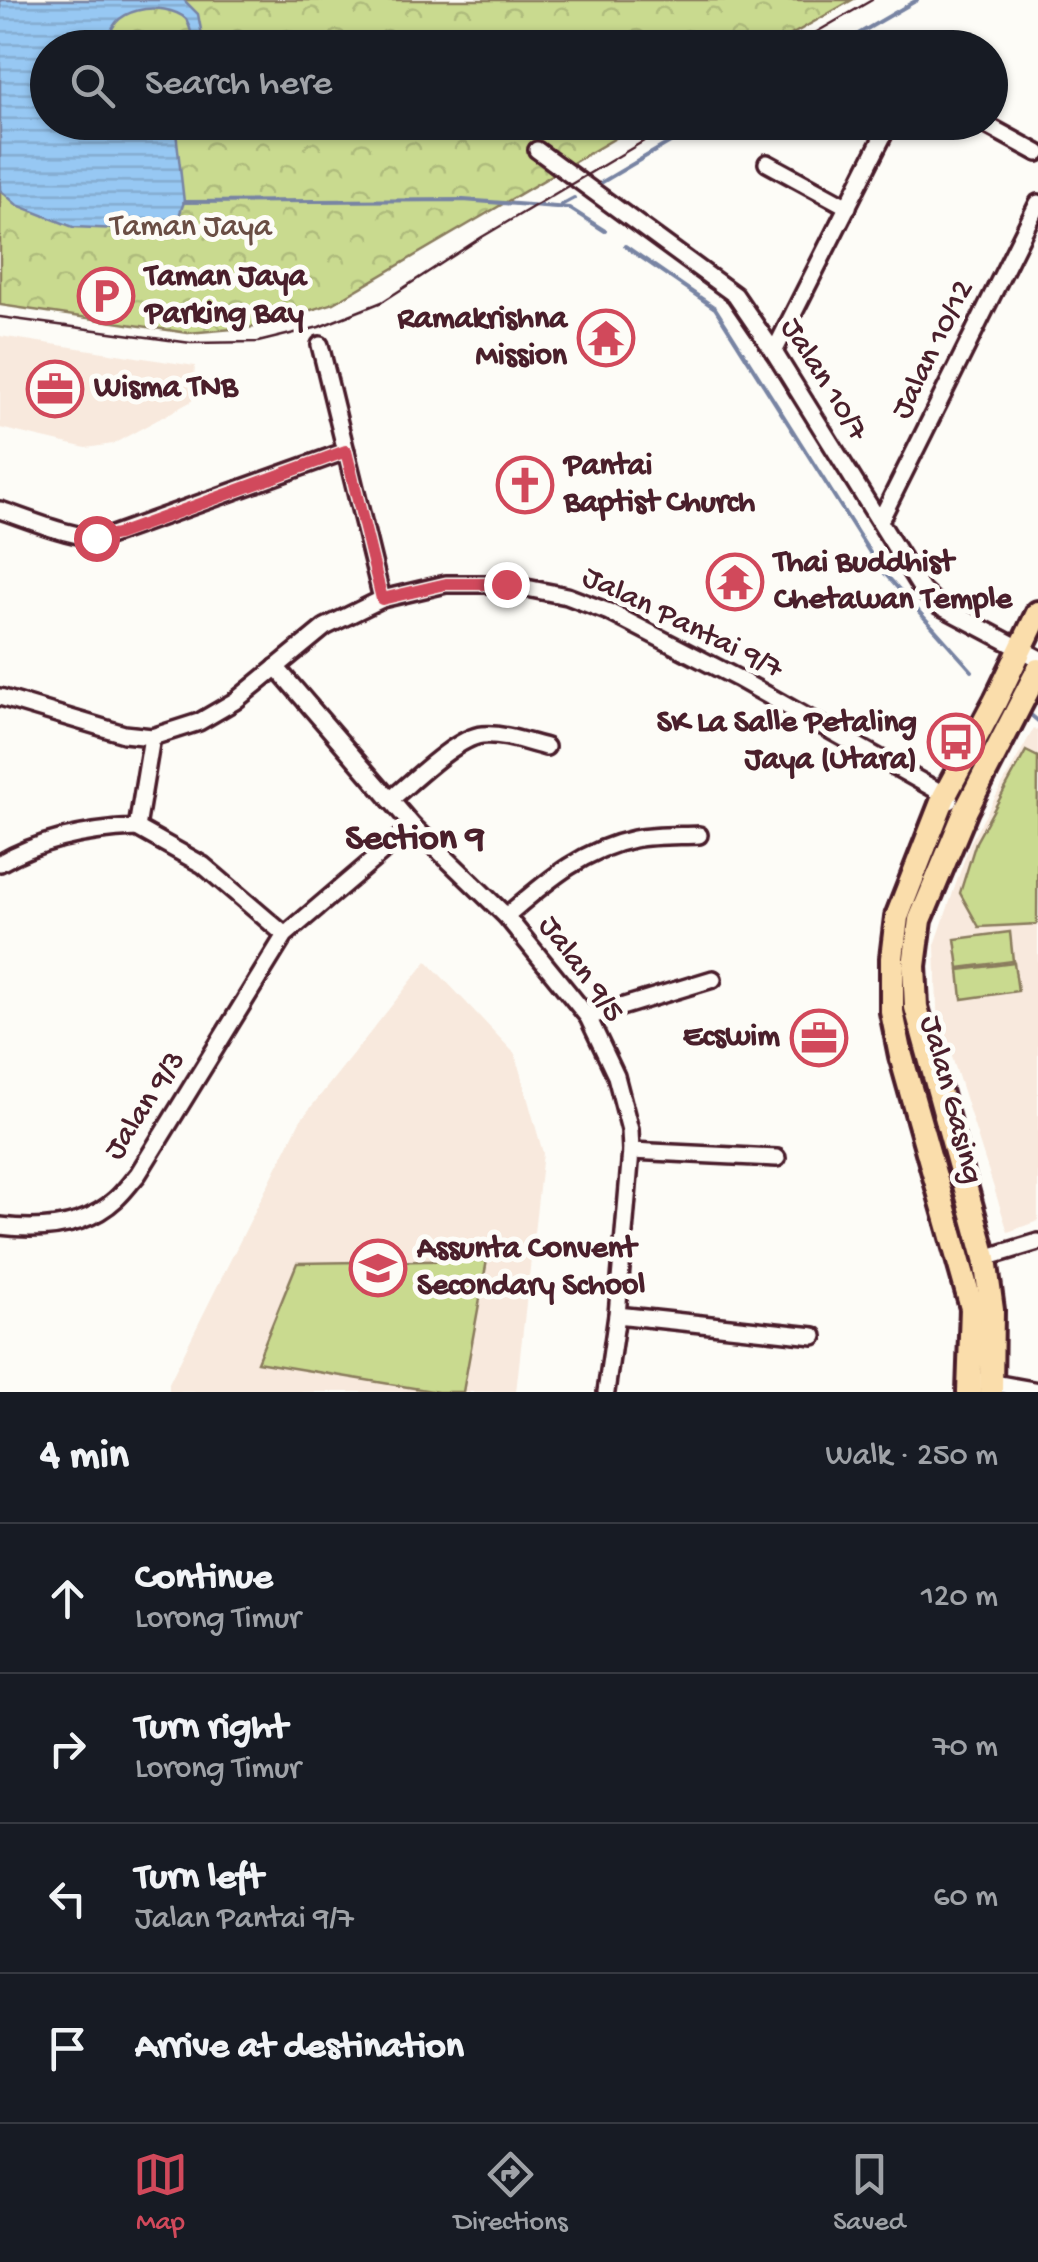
<!DOCTYPE html>
<meta charset="utf-8">
<style>
:root{--surface:#171b24;--page:#20242c;--text:#f1f3f6;--muted:#9ea1a6;--line:#363941;--accent:#d1495b}
body{margin:0;font-family:"Gochi Hand",sans-serif;background:var(--page);color:var(--text)}
.stop{position:absolute;width:30px;height:30px;margin:-22px;border:8px solid #d1495b;border-radius:50%;background:#fff}
.stop.end{background:#d1495b;border-color:#fff;box-shadow:0 2px 10px #0008}
.list{margin:0;padding:0;list-style:none}
h2{display:flex;justify-content:space-between;align-items:center;height:130px;margin:0;padding:0 40px;font-size:42px}
h2 small{font-size:32px;font-weight:400;color:var(--muted)}
.list li{display:grid;grid-template-columns:65px 1fr auto;gap:30px;align-items:center;box-sizing:border-box;height:150px;padding:0 40px;border-top:2px solid var(--line)}
.list b{display:block;font-size:38px;white-space:nowrap}
.list p{margin:0;font-size:32px;white-space:nowrap;color:var(--muted)}
.list em{font-size:32px;font-style:normal;color:var(--muted)}
.icon{flex:none;width:55px;height:55px;fill:none;stroke:currentColor;stroke-width:2;stroke-linecap:round;stroke-linejoin:round}
.map{position:relative;flex:none;width:1038px;height:1392px;overflow:hidden}
.search{position:absolute;background:var(--surface);box-shadow:0 2px 8px #0004;left:30px;right:30px;top:30px;height:110px;display:flex;align-items:center;gap:25px;box-sizing:border-box;padding:0 35px;border-radius:55px;color:var(--muted);font-size:38px}
.sheet{height:730px;background:var(--surface)}
nav{display:flex;justify-content:space-around;align-items:center;box-sizing:border-box;height:140px;border-top:2px solid var(--line);background:var(--surface);font-size:28px;color:var(--muted)}
nav a{display:grid;justify-items:center;gap:5px}
nav .on{color:var(--accent)}
.map>svg:first-child{display:block}
.built{fill:#f8e9dd}
.forest{fill:url(#forest-crowns);stroke:#8a7c5d;stroke-width:2.5}
.garden{fill:#c9da8f;stroke:#8a7c5d;stroke-width:2.5}
.water{fill:url(#water-rules);stroke:#7884a3;stroke-width:2.5}
.lines{fill:none;stroke-linecap:round;stroke-linejoin:round}
.stream{stroke:#7884a3;stroke-width:4}
.minor-casing{stroke:#4a1f2b;stroke-width:22}
.primary-casing{stroke:#4a1f2b;stroke-width:30}
.minor{stroke:#fdfcf7;stroke-width:15}
.primary{stroke:#faddab;stroke-width:22}
.tram{stroke:#4a1f2b;stroke-width:2.5}
.route{stroke:#d1495b;stroke-width:12}
.labels{text-anchor:middle;dominant-baseline:central;stroke-width:10;stroke-linejoin:round;paint-order:stroke}
.park-label{font-size:32px;fill:#6a4e44;stroke:#fdfcf7}
.poi-label{font-size:32px;font-weight:bold;fill:#4a1f2b;stroke:#fdfcf7;text-anchor:start}
.street-label{font-size:32px;fill:#4a1f2b;stroke:#fdfcf7}
.quarter-label{font-size:38px;font-weight:bold;fill:#4a1f2b;stroke:#fdfcf7}
</style>
<div class="map">
<svg width="1038" height="1392" viewBox="0 0 1038 1392">
<defs>
<pattern id="forest-crowns" width="20" height="18" patternUnits="userSpaceOnUse" patternTransform="scale(2.5)"><rect width="20" height="18" fill="#c9da8f"/><path d="M2 6a3 3 0 1 1 6 0M12 15a3 3 0 1 1 6 0" fill="none" stroke="#aebb7c"/></pattern>
<pattern id="water-rules" width="6" height="5" patternUnits="userSpaceOnUse" patternTransform="scale(2.5)"><rect width="6" height="5" fill="#97c8f3"/><path d="M0 2.5h6" fill="none" stroke="#84abd0"/></pattern>
</defs>
<rect width="100%" height="100%" fill="#fdfcf7"/>
<filter id="ink" filterUnits="userSpaceOnUse"><feTurbulence type="fractalNoise" baseFrequency=".01" numOctaves="2"/><feDisplacementMap in="SourceGraphic" scale="20" xChannelSelector="R" yChannelSelector="G"/><feConvolveMatrix kernelMatrix="1 2 1 2 8 2 1 2 1" color-interpolation-filters="sRGB"/></filter>
<g filter="url(#ink)">
<!-- built -->
<g class="built">
<path d="M0,336L195,366L192,401L113,444L86,448L0,428Z"/>
<path d="M1034,728L1038,731V1221L1008,1232L937,1010L935,945L970,843Z"/>
<path d="M427,961L515,1054L543,1153L516,1392H169V1383L300,1121Z"/>
</g>
<!-- forest -->
<path class="forest" d="M0,0H852L770,47L48,48V122L641,123L334,303L255,327L188,333L0,305Z"/>
<!-- garden -->
<g class="garden">
<path d="M1026,751L1038,757L1037,924L979,927L960,893L976,842Z"/>
<path d="M1010,932L1013,961L959,968L955,939Z"/>
<path d="M1014,963L1018,991L962,999L959,970Z"/>
<path d="M487,1260L463,1392H438L257,1362L297,1263Z"/>
</g>
<!-- water -->
<path class="water" d="M0,0H184L198,14L202,35H192C190,29 189,24 186,19C165,0 103,6 110,47L48,48V122L175,123L184,202L176,224L142,230L73,227L17,205L0,190Z"/>
<g class="lines">
<!-- stream -->
<g class="stream">
<path d="M834,48L917,0"/>
<path d="M599,184L704,122"/>
<path d="M184,202L463,200L569,208L605,231"/>
<path d="M561,205L574,198"/>
<path d="M625,246L715,308L879,567L972,671"/>
<path d="M1026,711L1038,721"/>
</g>
<!-- minor casing -->
<g class="minor-casing">
<g id="minor">
<path d="M981,122L1038,153"/>
<path d="M537,150L735,295L774,352L922,590L938,605L1038,658"/>
<path d="M767,163L848,207"/>
<path d="M320,345L382,599"/>
<path d="M774,352L890,122"/>
<path d="M0,510C28,519 78,541 106,537L346,451"/>
<path d="M880,521L1038,203"/>
<path d="M276,667L413,826L506,916L588,1017L616,1076L630,1130L631,1151L617,1315L606,1392"/>
<path d="M0,697L124,734L152,737L199,722L235,701L325,627L382,599L446,584H506L567,596L609,612L737,678L938,791L950,801"/>
<path d="M390,800C411,783 457,737 482,735C502,733 526,742 546,747"/>
<path d="M137,828L203,865L285,935"/>
<path d="M0,863C41,839 90,830 137,828L152,737"/>
<path d="M506,916C546,882 581,850 634,839C655,835 678,836 699,835"/>
<path d="M588,1017L713,979"/>
<path d="M631,1151L777,1158"/>
<path d="M0,1226C40,1231 85,1228 116,1199C124,1192 131,1182 138,1174L285,935L413,826"/>
<path d="M985,1258L1038,1242"/>
<path d="M617,1315L814,1336"/>
<path d="M983,1381L1038,1391"/>
</g>
</g>
<!-- primary casing -->
<g class="primary-casing">
<g id="primary">
<path d="M969,1392L972,1308L901,1056L892,1012V958L897,917L944,797L996,700L1038,613"/>
<path d="M991,1392L992,1310L985,1258L916,1007L914,966L920,920L966,810L1038,670"/>
</g>
</g>
<!-- minor -->
<use href="#minor" class="minor"/>
<!-- primary -->
<use href="#primary" class="primary"/>
<!-- tram -->
<g class="tram">
<path d="M789,48L872,0"/>
<path d="M0,317L191,343L258,342L319,327L382,302L482,237L676,122"/>
</g>
</g>
</g>
<g class="lines" filter="url(#ink)">
<!-- route -->
<path class="route" d="M96,538L118,534L346,451L382,599L446,584H506"/>
</g>
<!-- icons -->
<defs>
<g id="parking-ring" transform="scale(2.875)"><circle r="9.5" fill="#fdfcf7" stroke="#d1495b" stroke-width="1.5"/><path d="M-3.5-5.5H1a3.5 3.5 0 0 1 0 7H-1V5.5H-3.5ZM-1-3.4V-.6H.8a1.4 1.4 0 0 0 0-2.8Z" fill="#d1495b"/></g>
<g id="temple-ring" transform="scale(2.875)"><circle r="9.5" fill="#fdfcf7" stroke="#d1495b" stroke-width="1.5"/><path d="M0-6L5-2H3V0L6.5 2.5H4V6H1.5V3h-3V6H-4V2.5H-6.5L-3 0V-2H-5Z" fill="#d1495b"/></g>
<g id="office-ring" transform="scale(2.875)"><circle r="9.5" fill="#fdfcf7" stroke="#d1495b" stroke-width="1.5"/><path d="M-6-3h4V-5.5h4V-3h4V5H-6ZM-1-4.5V-3h2v-1.5ZM-6 0V1H6V0Z" fill="#d1495b"/></g>
<g id="church-ring" transform="scale(2.875)"><circle r="9.5" fill="#fdfcf7" stroke="#d1495b" stroke-width="1.5"/><path d="M-1.2-6h2.4v3.5h3.3v2.4h-3.3V6h-2.4V-.1h-3.3v-2.4h3.3Z" fill="#d1495b"/></g>
<g id="bus-ring" transform="scale(2.875)"><circle r="9.5" fill="#fdfcf7" stroke="#d1495b" stroke-width="1.5"/><path d="M-5-6H5V4H4V6H2V4H-2V6H-4V4H-5ZM-3.5-4V0h7V-4ZM-3.5 1.2v1.5H-2V1.2ZM2 1.2v1.5H3.5V1.2Z" fill="#d1495b"/></g>
<g id="school-ring" transform="scale(2.875)"><circle r="9.5" fill="#fdfcf7" stroke="#d1495b" stroke-width="1.5"/><path d="M0-5L7-2L0 1L-7-2ZM-4 1L0 2.5L4 1V4Q0 6-4 4Z" fill="#d1495b"/></g>
</defs>
<g fill-rule="evenodd">
<use href="#parking-ring" x="106" y="296"/>
<use href="#temple-ring" x="606" y="338"/>
<use href="#office-ring" x="55" y="389"/>
<use href="#church-ring" x="525" y="485"/>
<use href="#temple-ring" x="735" y="582"/>
<use href="#bus-ring" x="956" y="742"/>
<use href="#office-ring" x="819" y="1038"/>
<use href="#school-ring" x="378" y="1268"/>
</g>
<g class="labels">
<!-- park labels -->
<g class="park-label">
<text x="191" y="228">Taman Jaya</text>
</g>
<!-- poi labels -->
<g class="poi-label">
<text x="145" y="278">Taman Jaya<tspan x="145" dy="37">Parking Bay</tspan></text>
<text x="567" y="320" text-anchor="end">Ramakrishna<tspan x="567" dy="37">Mission</tspan></text>
<text x="94" y="389">Wisma TNB</text>
<text x="564" y="467">Pantai<tspan x="564" dy="37">Baptist Church</tspan></text>
<text x="774" y="564">Thai Buddhist<tspan x="774" dy="37">Chetawan Temple</tspan></text>
<text x="917" y="724" text-anchor="end">SK La Salle Petaling<tspan x="917" dy="37">Jaya (Utara)</tspan></text>
<text x="780" y="1038" text-anchor="end">Ecswim</text>
<text x="417" y="1250">Assunta Convent<tspan x="417" dy="37">Secondary School</tspan></text>
</g>
<!-- street labels -->
<g class="street-label">
<text transform="translate(934 350) rotate(-64)">Jalan 10/12</text>
<text transform="translate(823 380) rotate(58)">Jalan 10/7</text>
<text transform="translate(682 624) rotate(26)">Jalan Pantai 9/7</text>
<text transform="translate(580 970) rotate(54)">Jalan 9/5</text>
<text transform="translate(950 1100) rotate(75)">Jalan Gasing</text>
<text transform="translate(146 1106) rotate(-57)">Jalan 9/3</text>
</g>
<!-- quarter labels -->
<g class="quarter-label">
<text x="415" y="840">Section 9</text>
</g>
</g>
</svg>
<div class="stop" style="left:96px;top:538px"></div>
<div class="stop end" style="left:506px;top:584px"></div>
<div class="search"><svg class="icon" aria-label="search" viewBox="0 0 24 24"><circle cx="10" cy="10" r="6"/><path d="M15 15l6 6"/></svg>Search here</div>
</div>
<section class="sheet">
<h2>4 min<small>Walk · 250 m</small></h2>
<ul class="list">
<li><svg class="icon" aria-label="ahead" viewBox="0 0 24 24"><path d="M12 20V5M6 11l6-6 6 6"/></svg><div><b>Continue</b><p>Lorong Timur</p></div><em>120 m</em></li>
<li><svg class="icon" aria-label="right" viewBox="0 0 24 24"><path d="M7 20v-9h11M14 6l5 5-5 5"/></svg><div><b>Turn right</b><p>Lorong Timur</p></div><em>70 m</em></li>
<li><svg class="icon" aria-label="left" viewBox="0 0 24 24"><path d="M17 20v-9H6M10 6l-5 5 5 5"/></svg><div><b>Turn left</b><p>Jalan Pantai 9/7</p></div><em>60 m</em></li>
<li><svg class="icon" aria-label="arrive" viewBox="0 0 24 24"><path d="M6 21V4h12l-3 4 3 4H6"/></svg><div><b>Arrive at destination</b></div></li>
</ul>
</section>
<nav>
<a class="on"><svg class="icon" aria-label="map" viewBox="0 0 24 24"><path d="M3 6l6-2 6 2 6-2v14l-6 2-6-2-6 2zM9 4v14M15 6v14"/></svg>Map</a>
<a><svg class="icon" aria-label="directions" viewBox="0 0 24 24"><path d="M12 3l9 9-9 9-9-9zM9 14v-3h6M13 9l2 2-2 2"/></svg>Directions</a>
<a><svg class="icon" aria-label="saved" viewBox="0 0 24 24"><path d="M7 4h10v16l-5-4-5 4z"/></svg>Saved</a>
</nav>
